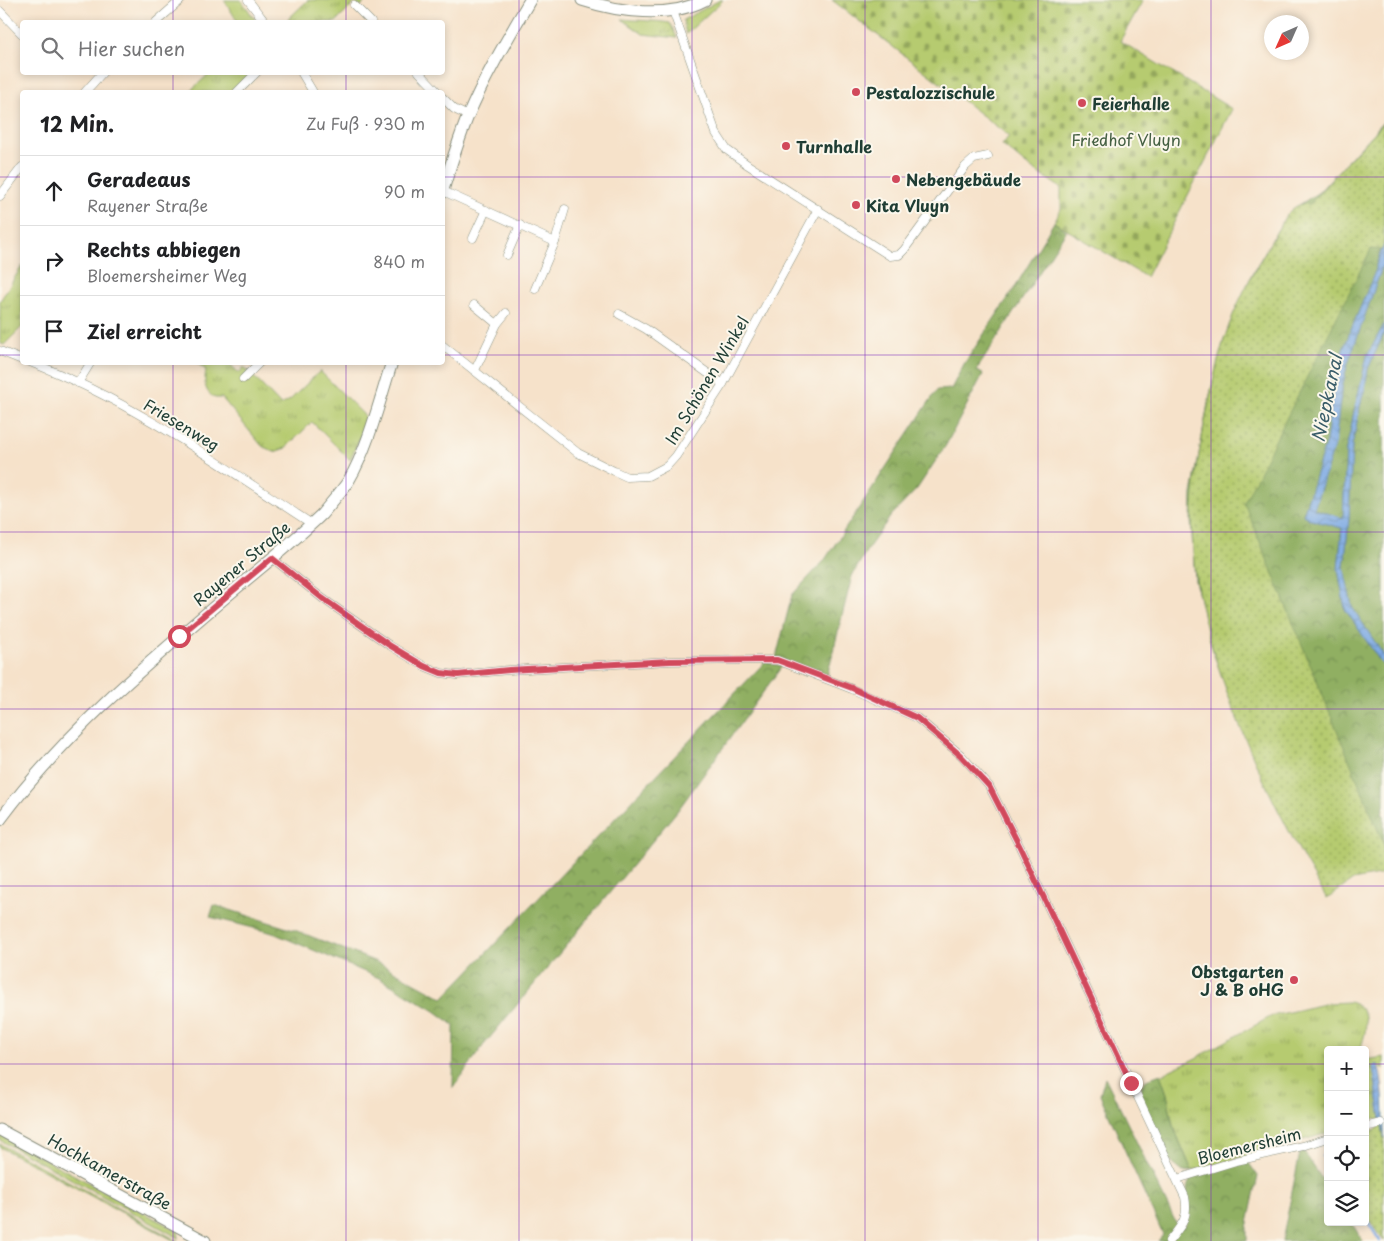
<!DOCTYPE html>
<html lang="de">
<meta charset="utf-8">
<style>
:root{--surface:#fff;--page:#f2f2f2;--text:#202124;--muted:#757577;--line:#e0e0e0}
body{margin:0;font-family:"Playpen Sans",sans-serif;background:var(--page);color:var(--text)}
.controls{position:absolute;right:15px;bottom:15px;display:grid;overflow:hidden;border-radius:5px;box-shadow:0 2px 8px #0003}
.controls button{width:45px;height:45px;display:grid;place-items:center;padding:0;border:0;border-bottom:1px solid var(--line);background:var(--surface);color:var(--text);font:25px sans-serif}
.compass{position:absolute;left:1264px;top:15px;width:45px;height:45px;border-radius:50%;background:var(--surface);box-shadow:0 2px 8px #0003;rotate:225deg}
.stop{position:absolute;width:15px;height:15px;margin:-11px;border:4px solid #d1495b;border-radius:50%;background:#fff}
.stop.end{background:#d1495b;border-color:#fff;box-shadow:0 1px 5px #0008}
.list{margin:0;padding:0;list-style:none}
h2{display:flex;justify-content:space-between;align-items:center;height:65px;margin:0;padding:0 20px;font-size:21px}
h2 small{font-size:16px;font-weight:400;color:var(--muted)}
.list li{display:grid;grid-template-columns:32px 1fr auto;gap:15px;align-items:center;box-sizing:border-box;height:70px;padding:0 20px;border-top:1px solid var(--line)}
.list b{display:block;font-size:19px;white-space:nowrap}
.list p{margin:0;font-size:16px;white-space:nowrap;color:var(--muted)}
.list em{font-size:16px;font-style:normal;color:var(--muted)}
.icon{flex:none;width:28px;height:28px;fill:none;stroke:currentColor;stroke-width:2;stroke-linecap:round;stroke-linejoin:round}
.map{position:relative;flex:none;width:1384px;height:1241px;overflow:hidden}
.search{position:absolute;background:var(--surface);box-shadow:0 2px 8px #0003;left:20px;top:20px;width:425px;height:55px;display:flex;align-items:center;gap:12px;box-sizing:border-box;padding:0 18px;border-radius:5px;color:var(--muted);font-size:19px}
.panel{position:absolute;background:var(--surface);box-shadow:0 2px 8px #0003;left:20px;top:90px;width:425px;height:275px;border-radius:5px}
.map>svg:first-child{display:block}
.grass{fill:url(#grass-tufts);stroke:#6a8452}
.forest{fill:url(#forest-crowns);stroke:#58764b}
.cemetery{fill:url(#cemetery-stones);stroke:#6a8452}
.park{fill:url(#park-dots);stroke:#6a8452}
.water{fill:url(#water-waves);stroke:#4c728c}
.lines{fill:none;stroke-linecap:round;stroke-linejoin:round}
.stream{stroke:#7aa8e3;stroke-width:2.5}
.street-casing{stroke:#8a907f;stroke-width:9}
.secondary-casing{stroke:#8a907f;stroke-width:13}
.street{stroke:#fff;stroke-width:8}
.secondary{stroke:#fff;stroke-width:11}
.route{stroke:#d1495b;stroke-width:6}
.grid{fill:none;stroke:#7b2cbf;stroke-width:1;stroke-opacity:0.55}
.poi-dot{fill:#d1495b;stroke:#fbf7ec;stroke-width:2}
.labels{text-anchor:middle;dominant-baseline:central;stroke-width:4;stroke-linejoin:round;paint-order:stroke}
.poi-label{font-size:16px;font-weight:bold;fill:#1f3d34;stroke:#fbf7ec;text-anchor:start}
.park-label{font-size:16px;fill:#456043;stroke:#fbf7ec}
.street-label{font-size:16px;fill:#1f3d34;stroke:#fbf7ec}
.water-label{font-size:18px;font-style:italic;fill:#3a5d69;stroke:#fbf7ec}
</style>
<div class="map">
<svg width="1384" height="1241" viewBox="0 0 1384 1241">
<defs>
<pattern id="grass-tufts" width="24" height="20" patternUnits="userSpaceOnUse" patternTransform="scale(1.25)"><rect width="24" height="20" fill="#b6cb6f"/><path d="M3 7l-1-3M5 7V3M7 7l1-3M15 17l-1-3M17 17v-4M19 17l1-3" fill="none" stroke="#93a65c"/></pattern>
<pattern id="forest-crowns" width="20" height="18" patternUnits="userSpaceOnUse" patternTransform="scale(1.25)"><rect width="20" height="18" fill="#90af62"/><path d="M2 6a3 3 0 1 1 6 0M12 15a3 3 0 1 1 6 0" fill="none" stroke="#759052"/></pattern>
<pattern id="cemetery-stones" width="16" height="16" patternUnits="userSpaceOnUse" patternTransform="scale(1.25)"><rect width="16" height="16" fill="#b6cb6f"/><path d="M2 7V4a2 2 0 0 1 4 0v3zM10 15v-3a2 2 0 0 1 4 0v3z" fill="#93a65c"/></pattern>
<pattern id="park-dots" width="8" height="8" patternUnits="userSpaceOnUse" patternTransform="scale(1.25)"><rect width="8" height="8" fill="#b6cb6f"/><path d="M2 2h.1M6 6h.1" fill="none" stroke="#93a65c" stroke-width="1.8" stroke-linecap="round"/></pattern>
<pattern id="water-waves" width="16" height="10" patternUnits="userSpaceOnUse" patternTransform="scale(1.25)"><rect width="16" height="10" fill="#7aa8e3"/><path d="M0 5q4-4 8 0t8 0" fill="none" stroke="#638ab9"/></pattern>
</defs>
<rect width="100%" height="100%" fill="#fbf7ec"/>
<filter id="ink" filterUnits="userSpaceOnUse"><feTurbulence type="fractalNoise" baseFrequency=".02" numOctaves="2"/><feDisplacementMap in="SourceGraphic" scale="10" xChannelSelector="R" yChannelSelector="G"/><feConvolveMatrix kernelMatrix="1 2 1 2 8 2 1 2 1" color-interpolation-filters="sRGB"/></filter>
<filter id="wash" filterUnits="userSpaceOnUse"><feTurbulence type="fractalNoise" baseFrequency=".0096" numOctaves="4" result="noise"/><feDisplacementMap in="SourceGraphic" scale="20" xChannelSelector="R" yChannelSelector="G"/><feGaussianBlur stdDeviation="1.12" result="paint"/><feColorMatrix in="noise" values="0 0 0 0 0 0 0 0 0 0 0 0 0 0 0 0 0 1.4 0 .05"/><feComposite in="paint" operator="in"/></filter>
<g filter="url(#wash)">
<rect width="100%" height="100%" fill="#f6e2ca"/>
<!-- grass -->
<g class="grass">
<path d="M224,0H241L257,22H238Z"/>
<path d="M308,0H367L360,7L355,3L336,22H285Z"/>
<path d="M720,0H723L686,34L683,20Z"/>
<path d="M622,19C638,21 654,20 670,23L677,38L643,34Z"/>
<path d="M210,73H252L231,92H189Z"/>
<path d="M22,266V327L4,345L0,343V301Z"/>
<path d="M197,363H229L239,373L244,367L281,405L290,400L320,371L368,419L350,460L312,422L286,448L274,452L262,446L222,398H215C204,392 204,382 206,370Z"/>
<path d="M1349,1002C1373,1007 1366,1033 1360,1050H1328V1133L1192,1171L1173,1126L1167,1094L1160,1075L1194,1059L1272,1016L1328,1003Z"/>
<path d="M1384,1057V1068H1381L1379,1065L1373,1068L1381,1119L1378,1120L1374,1118L1365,1123V1060Z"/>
<path d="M0,1135L178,1231L179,1238L0,1140Z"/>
<path d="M0,1144L178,1241H175L0,1147Z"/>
</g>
<!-- forest -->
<g class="forest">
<path d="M1384,121V244L1376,264V269L1340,357V363L1333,390L1326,442L1303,515L1311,520L1342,528L1338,569L1345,609L1384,667V805L1382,813L1384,816V873L1370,869L1237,716L1214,655L1195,581L1191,520L1192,494L1208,403L1224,339L1252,274L1284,219L1290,211L1319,192Z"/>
<path d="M1054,222L1066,231L976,371L983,374L946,445L917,489L890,517L867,550L852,576L827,676L776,658L792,595L824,561L937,390L951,389L964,364L1014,289Z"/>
<path d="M1384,262V324L1367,356L1353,416L1351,428L1346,449L1343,518L1314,509L1323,478L1347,366Z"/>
<path d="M1384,333V656L1352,607L1344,567L1349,519L1352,446L1362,397L1365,389L1368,369Z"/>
<path d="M765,662L782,666L678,810L483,1046L453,1088L454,1025L435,1011L379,978L273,933L210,917L214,905L297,931L379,963L443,998Z"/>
<path d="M1160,1074L1167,1094L1173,1126L1192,1171L1183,1172L1170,1161L1140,1096C1141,1080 1146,1080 1160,1074Z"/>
<path d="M1105,1077L1175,1221L1184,1228C1195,1209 1179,1191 1193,1177L1248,1162L1258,1176L1247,1228V1241H1158L1163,1235L1100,1095Z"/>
<path d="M1299,1151L1304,1152L1328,1188V1222H1351L1363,1241H1282L1300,1153Z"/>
</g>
<!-- cemetery -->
<path class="cemetery" d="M832,0H1143L1120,41L1232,109L1146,277L1054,222L1061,209V188L1025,164L1002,145L1009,136Z"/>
<!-- park -->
<g class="park">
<path d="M1384,123V248L1382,250L1371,249L1244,503L1384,845V874L1353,880L1327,899C1282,823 1244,746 1217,663C1205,625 1195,588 1193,549C1190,506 1197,463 1205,421C1212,385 1219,349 1233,315C1247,281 1268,248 1286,215C1293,208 1299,202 1310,204L1342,167Z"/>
<path d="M1382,1125L1384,1138V1241L1365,1213V1131L1374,1130Z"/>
</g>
<!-- water -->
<g class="water">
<path d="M1384,244V262L1347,366L1341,393L1335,444L1314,509L1343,518L1346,449L1351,428L1353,416L1367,356L1384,324V333L1368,369L1365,389L1362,397L1352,446L1349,519L1344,567L1352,607L1384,656V667L1345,609L1338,569L1342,528L1311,520L1303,515L1326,442L1333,390L1340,363V357L1376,269V265Z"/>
<path d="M1377,1064C1384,1075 1384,1121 1384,1138L1373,1068Z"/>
</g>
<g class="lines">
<!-- stream -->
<g class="stream">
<path d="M1323,1156L1328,1163"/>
<path d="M1365,1218L1380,1241"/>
</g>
</g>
</g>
<g filter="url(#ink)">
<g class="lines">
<!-- street casing -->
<g class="street-casing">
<g id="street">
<path d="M248,0L265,22"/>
<path d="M354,5L371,22"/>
<path d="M0,11L22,34"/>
<path d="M673,11L716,133L727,150L748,165L890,256L899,255L904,250L965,167L974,159L988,156"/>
<path d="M156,22L181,0"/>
<path d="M301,72L313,92"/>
<path d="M419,72L438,92"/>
<path d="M85,92L103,72"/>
<path d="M237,92L257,72"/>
<path d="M442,97L454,109L468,116"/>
<path d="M443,191L555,242L535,289"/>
<path d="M0,196L22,167"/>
<path d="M473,238L486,210"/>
<path d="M555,242L565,209"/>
<path d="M507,255L520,225"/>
<path d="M474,305L497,324"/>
<path d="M619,314L646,329L723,384"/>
<path d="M442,345L578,453L614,471L627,477L648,476L667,466L676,456L723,384L818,209"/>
<path d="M0,351L22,360"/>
<path d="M30,362C132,401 221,465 312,524"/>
<path d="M475,370L497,324L506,313"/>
<path d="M243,379L260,362"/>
<path d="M78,383L91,362"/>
<path d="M272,558L322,598L389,645L424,666L441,673L457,675L509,670L670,661L777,660L852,689L917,718L961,755L989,786L1020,847L1185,1197C1189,1218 1182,1225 1169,1241"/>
<path d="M1365,1127L1381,1123"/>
<path d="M1177,1179L1236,1161L1303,1146L1328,1138"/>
</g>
</g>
<!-- secondary casing -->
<g class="secondary-casing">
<g id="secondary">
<path d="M582,0C619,12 669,19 705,0"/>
<path d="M442,193C450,167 458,141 468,116C485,76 508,38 530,0"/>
<path d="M0,820C62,736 142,668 221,601C255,572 290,545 322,514C331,503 341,492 349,480C368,448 380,399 392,362"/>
<path d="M0,1130L205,1241"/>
</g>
</g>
<!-- street -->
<use href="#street" class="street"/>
<!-- secondary -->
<use href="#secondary" class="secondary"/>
</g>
</g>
<g class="lines" filter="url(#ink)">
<!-- route -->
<path class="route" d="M179,636L272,558L322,598L389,645L424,666L441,673L458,675L509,670L670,661L777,660L852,688L917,718L960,755L989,786L1020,847L1131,1083"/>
</g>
<!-- grid -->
<path class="grid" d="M173,0V22M346,0V22M519,0V1241M692,0V1241M865,0V1241M1038,0V1241M1211,0V1241M173,72V92M346,72V92M0,177H22M442,177H1384M0,355H22M442,355H1384M173,362V1241M346,362V1241M0,532H1384M0,709H1384M0,886H1384M0,1064H1328M1365,1064H1384"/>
<!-- markers -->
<g class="poi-dot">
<circle cx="856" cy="92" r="5"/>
<circle cx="1082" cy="103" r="5"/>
<circle cx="786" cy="146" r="5"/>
<circle cx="896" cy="179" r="5"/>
<circle cx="856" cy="205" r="5"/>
<circle cx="1294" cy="980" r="5"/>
</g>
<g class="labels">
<!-- poi labels -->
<g class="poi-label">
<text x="866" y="92">Pestalozzischule</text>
<text x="1092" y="103">Feierhalle</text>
<text x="796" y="146">Turnhalle</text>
<text x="906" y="179">Nebengebäude</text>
<text x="866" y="205">Kita Vluyn</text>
<text x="1284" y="971" text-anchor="end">Obstgarten<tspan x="1284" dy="18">J &amp; B oHG</tspan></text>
</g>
<!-- park labels -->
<g class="park-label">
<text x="1126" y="139">Friedhof Vluyn</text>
</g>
<!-- street labels -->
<g class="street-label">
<text transform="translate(706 380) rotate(-59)">Im Schönen Winkel</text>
<text transform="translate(182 424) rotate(31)">Friesenweg</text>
<text transform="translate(241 563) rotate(-40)">Rayener Straße</text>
<text transform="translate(1249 1145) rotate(-14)">Bloemersheim</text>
<text transform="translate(110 1171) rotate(29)">Hochkamerstraße</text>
</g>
<!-- water labels -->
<g class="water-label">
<text transform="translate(1326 398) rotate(-78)">Niepkanal</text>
</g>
</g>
</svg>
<div class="controls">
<button>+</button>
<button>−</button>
<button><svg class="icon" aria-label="locate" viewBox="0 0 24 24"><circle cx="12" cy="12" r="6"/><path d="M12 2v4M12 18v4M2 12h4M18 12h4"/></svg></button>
<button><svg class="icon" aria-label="layers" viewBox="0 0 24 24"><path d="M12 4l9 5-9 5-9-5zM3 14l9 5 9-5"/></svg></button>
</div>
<svg class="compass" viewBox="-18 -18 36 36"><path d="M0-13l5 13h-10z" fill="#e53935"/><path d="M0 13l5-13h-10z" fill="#757577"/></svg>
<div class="stop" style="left:179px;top:636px"></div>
<div class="stop end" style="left:1131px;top:1083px"></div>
<div class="search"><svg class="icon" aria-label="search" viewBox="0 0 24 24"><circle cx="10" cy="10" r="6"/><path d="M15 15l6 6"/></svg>Hier suchen</div>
<section class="panel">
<h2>12 Min.<small>Zu Fuß · 930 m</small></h2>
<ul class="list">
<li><svg class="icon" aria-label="ahead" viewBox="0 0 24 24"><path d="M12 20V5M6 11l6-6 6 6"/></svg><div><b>Geradeaus</b><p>Rayener Straße</p></div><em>90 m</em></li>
<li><svg class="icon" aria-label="right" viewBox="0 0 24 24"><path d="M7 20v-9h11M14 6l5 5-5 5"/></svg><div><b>Rechts abbiegen</b><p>Bloemersheimer Weg</p></div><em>840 m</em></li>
<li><svg class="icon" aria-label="arrive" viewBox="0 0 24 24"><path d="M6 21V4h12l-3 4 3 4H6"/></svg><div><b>Ziel erreicht</b></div></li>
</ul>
</section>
</div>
